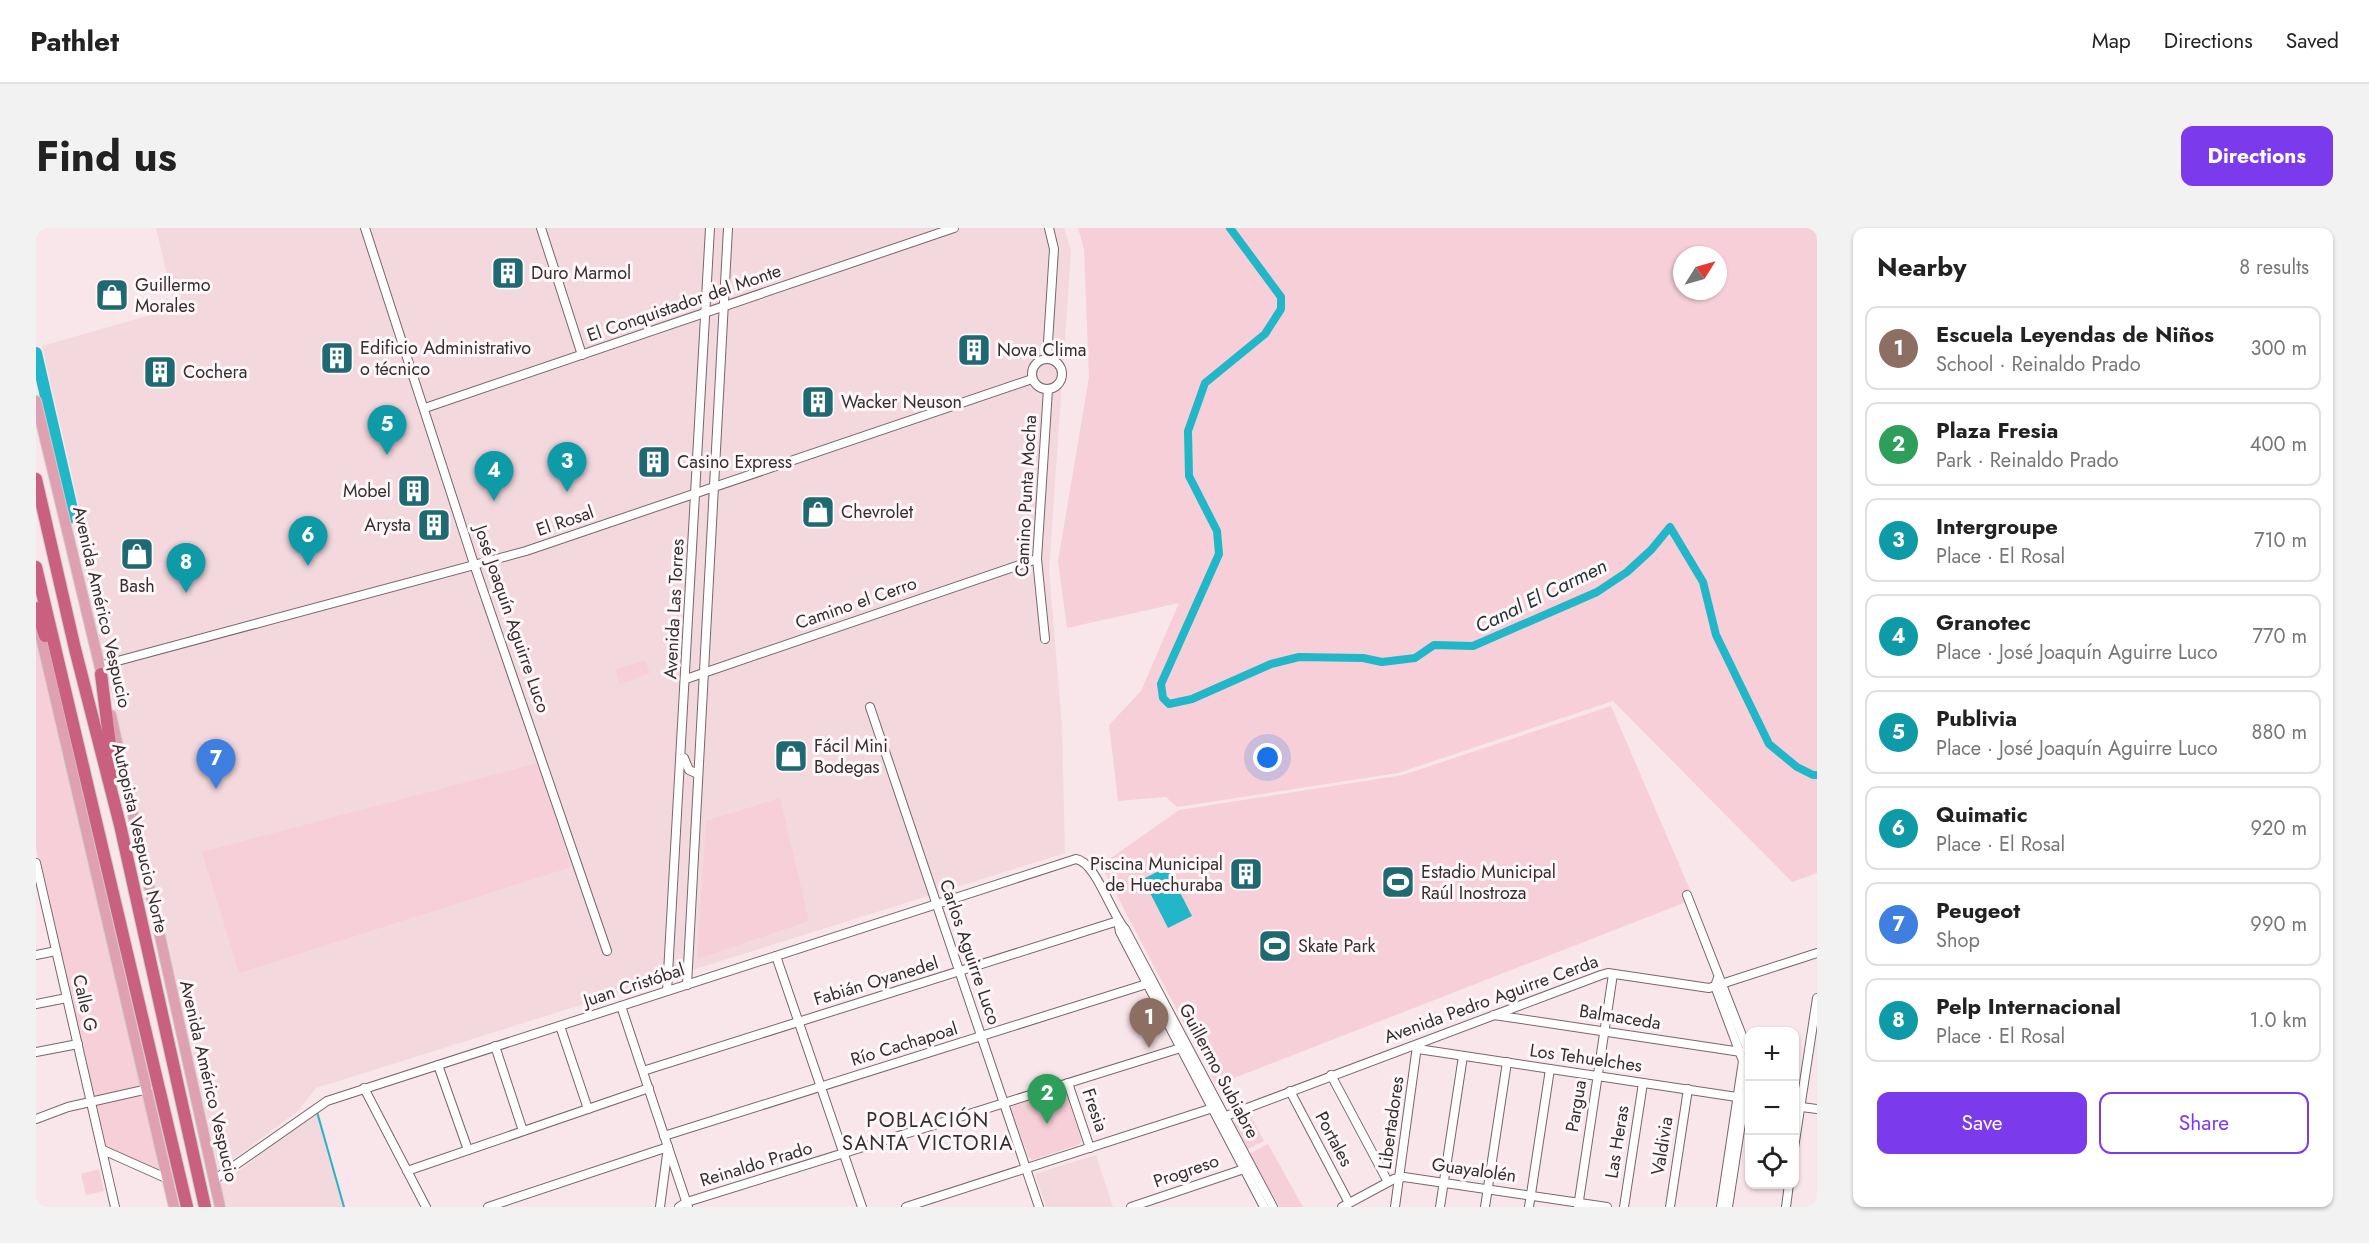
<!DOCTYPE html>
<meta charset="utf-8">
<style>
:root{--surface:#fff;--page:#f2f2f2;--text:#222;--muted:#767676;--line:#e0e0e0;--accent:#7c3aed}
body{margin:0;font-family:Jost,sans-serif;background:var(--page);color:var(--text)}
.controls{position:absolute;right:18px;bottom:18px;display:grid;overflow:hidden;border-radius:12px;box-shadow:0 2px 4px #0004}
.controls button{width:54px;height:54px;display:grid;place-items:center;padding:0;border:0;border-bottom:2px solid var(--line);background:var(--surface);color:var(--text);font:30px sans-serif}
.compass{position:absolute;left:1637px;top:18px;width:54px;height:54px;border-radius:50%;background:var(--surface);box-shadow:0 2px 4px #0004;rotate:53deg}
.you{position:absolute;left:1232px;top:530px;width:21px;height:21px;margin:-15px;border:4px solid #fff;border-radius:50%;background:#1a73e8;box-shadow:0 0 0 9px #1a73e833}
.badge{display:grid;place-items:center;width:39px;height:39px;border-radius:50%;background:var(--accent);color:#fff;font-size:20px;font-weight:700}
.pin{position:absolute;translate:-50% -50px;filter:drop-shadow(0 2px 3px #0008)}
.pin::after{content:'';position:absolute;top:32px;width:21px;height:18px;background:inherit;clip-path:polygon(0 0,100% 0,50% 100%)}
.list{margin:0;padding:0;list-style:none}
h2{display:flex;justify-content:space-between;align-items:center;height:78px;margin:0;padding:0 24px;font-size:26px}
h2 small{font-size:20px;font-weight:400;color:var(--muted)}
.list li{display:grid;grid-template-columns:39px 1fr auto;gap:18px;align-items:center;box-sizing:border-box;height:84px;margin:0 12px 12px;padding:0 12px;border:2px solid var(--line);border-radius:12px}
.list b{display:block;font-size:22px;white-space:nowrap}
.list p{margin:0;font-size:20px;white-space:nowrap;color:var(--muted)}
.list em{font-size:20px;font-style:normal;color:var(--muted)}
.actions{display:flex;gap:12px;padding:18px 24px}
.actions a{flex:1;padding:14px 0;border:2px solid var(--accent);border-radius:12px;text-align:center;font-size:21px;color:var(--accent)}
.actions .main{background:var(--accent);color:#fff}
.icon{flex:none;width:33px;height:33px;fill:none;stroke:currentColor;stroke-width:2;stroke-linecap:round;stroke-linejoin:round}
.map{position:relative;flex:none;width:1781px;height:979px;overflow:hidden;border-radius:12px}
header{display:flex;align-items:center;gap:36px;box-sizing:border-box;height:84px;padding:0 30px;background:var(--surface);border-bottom:2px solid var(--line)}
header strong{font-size:28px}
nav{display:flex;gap:33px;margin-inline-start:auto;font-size:21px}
.intro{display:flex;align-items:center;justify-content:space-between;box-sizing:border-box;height:144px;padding:0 36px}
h1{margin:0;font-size:42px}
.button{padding:15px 27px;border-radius:12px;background:var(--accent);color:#fff;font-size:21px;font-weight:700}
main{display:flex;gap:36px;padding:0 36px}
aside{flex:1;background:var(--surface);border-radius:12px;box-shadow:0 2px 4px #0004}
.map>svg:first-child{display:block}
.built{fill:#f3d8de}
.green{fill:#f7cfd8;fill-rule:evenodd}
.water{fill:#21b6c8}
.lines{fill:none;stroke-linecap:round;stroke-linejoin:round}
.stream{stroke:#21b6c8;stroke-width:2}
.canal{stroke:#21b6c8;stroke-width:8}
.river{stroke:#21b6c8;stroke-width:12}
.minor-casing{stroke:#77676b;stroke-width:10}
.major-casing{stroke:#cfcdcd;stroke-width:12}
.highway-casing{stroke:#cfcdcd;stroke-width:14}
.minor{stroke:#fff;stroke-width:8}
.major{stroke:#dfa0b2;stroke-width:10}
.highway{stroke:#c9607f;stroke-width:12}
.labels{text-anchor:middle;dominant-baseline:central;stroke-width:6;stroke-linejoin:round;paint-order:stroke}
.poi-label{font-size:18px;fill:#352e30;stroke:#fff7f9;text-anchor:start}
.street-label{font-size:18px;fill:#352e30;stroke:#fff7f9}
.water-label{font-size:20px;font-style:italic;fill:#1d3437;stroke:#fff7f9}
.neighbourhood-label{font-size:20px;letter-spacing:1.5px;fill:#352e30;stroke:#fff7f9}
</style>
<header>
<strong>Pathlet</strong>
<nav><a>Map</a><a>Directions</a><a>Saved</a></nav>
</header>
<div class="intro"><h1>Find us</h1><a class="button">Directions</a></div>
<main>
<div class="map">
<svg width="1781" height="979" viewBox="0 0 1781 979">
<rect width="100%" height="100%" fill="#f9e6ea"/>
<!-- built -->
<g class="built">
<path d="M120,0H1028L1035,23L1013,342L1026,499L1029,625L280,860L262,883L183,942L37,294L46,290L6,118L139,80Z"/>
<path d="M282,882L309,979H189L184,957Z"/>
<path d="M1060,927L1077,979H1010L999,946Z"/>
</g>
<!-- green -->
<g class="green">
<path d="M1042,0H1781V645L1756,654L1577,473L1362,545L1141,579L1130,569L1082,573L1073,497L1105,463L1143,375L1031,400L1022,333L1053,149L1048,21ZM1646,27H1682V63H1646Z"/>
<path d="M0,414L52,636L63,671L125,943L68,921L0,620Z"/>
<path d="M609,432L614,445L584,456L579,442Z"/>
<path d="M1575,478L1658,671L1180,857L1065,637L1143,582L1367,547Z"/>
<path d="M502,535L535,639L203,745L166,624Z"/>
<path d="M744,570L773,693L661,731L670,593Z"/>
<path d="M1024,861L1029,863L1046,913L1042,917L996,932L992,928L975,880L978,876Z"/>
<path d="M1214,887L1228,913L1212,921L1198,895Z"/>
<path d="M1232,916L1267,979H1243L1213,926Z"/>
<path d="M63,941L68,963L50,967L45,946Z"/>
</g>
<!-- water -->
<path class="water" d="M1131,639L1156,688L1132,700L1107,651Z"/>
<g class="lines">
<!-- stream -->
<path class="stream" d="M281,884L308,979"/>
<!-- canal -->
<path class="canal" d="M1194,0L1245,69V81L1229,106L1169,155L1152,203L1153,248L1181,303L1183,326L1125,456L1127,470L1133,476L1156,471L1235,436L1263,429L1327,430L1346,434L1379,430L1398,417L1437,418L1561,364L1591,344L1615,322L1634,299L1667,354L1680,407L1733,516L1761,539L1777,547H1781"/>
<!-- river -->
<path class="river" d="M0,125L38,290"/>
<!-- minor casing -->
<g class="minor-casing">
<g id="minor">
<path d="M329,0L439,339L571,723"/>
<path d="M505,0L546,127"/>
<path d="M1011,130L1018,21L1013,0"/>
<circle cx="1011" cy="146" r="15"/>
<path d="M389,180L918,0"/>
<path d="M1009,411L1001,331L1012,161"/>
<path d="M63,438L490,323L996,151"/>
<path d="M650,451L1001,331"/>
<path d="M834,479L1003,979"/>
<path d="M648,530L653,542L662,546"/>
<path d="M0,635L79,979"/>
<path d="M1651,667L1714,828"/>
<path d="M1082,693L1084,704L1228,979"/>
<path d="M0,727L20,723"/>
<path d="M740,728L826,979"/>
<path d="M1682,750L1679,758L1707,833L1685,979"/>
<path d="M651,757L692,0"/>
<path d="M631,763L674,0"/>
<path d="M0,776L31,770"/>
<path d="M585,778L652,979"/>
<path d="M1458,787L1705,824"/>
<path d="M524,798L552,881"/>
<path d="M459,818L487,903"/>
<path d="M1382,821L1714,871"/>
<path d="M0,824L42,816"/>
<path d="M402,837L432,922"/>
<path d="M607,843L1082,693"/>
<path d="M1295,847L1352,954"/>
<path d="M1032,855L1054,920"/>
<path d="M328,860L390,979"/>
<path d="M1254,863L1313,975"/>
<path d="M1758,878L1781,881"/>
<path d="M0,891L32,879L112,861"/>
<path d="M1182,891L1565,747L1572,745L1673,760L1781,725"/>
<path d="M628,908L1117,754"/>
<path d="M1758,920L1781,770"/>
<path d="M67,922L132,951"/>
<path d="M371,943L613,860"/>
<path d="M178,952L291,873L1040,631C1060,634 1075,686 1089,701L1237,979"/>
<path d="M452,979L632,919"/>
<path d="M624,979L632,919"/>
<path d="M643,979L651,974L1151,818"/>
<path d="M870,979L1183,878"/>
<path d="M1095,979L1211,940"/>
<path d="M1306,979L1358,951L1368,949L1571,979"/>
<path d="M1359,979L1381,818"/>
<path d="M1404,979L1427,828"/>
<path d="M1449,979L1471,834"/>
<path d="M1493,979L1514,841"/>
<path d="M1542,979L1577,746"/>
<path d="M1588,979L1607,855"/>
<path d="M1634,979L1652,861"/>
<path d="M1692,979L1714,837"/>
<path d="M1750,979L1753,956"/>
</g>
</g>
<!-- major casing -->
<g class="major-casing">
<g id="major">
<path d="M0,173L67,452"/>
<path d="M3,401L138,979"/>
<path d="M75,487L184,979"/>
</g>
</g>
<!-- highway casing -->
<g class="highway-casing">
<g id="highway">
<path d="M0,251L39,421L84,597L169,979"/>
<path d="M0,339L151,979"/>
<path d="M0,380L9,408"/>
<path d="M65,446L78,549"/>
</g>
</g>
<!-- minor -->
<use href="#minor" class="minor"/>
<!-- major -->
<use href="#major" class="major"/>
<!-- highway -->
<use href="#highway" class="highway"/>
</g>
<!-- icons -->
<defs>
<g id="building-square" transform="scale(1.725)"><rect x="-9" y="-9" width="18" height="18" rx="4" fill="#1f6973" stroke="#fff7f9"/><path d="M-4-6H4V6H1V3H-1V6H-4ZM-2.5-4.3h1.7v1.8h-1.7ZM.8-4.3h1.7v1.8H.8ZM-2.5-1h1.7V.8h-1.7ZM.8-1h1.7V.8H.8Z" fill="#fff"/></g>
<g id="shop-square" transform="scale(1.725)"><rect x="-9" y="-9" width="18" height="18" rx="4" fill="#1f6973" stroke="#fff7f9"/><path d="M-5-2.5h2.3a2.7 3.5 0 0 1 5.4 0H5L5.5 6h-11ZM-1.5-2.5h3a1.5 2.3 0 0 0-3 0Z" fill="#fff"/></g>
<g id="stadium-square" transform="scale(1.725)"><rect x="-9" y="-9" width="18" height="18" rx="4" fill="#1f6973" stroke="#fff7f9"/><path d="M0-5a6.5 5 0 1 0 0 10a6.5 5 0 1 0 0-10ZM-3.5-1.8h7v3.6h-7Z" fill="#fff"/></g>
</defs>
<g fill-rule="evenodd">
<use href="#building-square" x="472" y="45"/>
<use href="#shop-square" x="76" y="67"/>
<use href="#building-square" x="938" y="122"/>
<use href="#building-square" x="301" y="130"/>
<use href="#building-square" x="124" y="144"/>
<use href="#building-square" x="782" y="174"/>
<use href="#building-square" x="618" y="234"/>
<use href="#building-square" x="378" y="263"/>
<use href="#shop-square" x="782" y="284"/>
<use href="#building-square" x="398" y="297"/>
<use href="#shop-square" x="101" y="326"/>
<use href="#shop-square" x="755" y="528"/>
<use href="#building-square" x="1210" y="646"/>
<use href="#stadium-square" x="1362" y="654"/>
<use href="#stadium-square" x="1239" y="718"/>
</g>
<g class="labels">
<!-- poi labels -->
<g class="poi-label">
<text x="495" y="45">Duro Marmol</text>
<text x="99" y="57">Guillermo<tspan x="99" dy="21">Morales</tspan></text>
<text x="324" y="120">Edificio Administrativo<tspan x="324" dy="21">o técnico</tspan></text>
<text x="961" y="122">Nova Clima</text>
<text x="147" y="144">Cochera</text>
<text x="805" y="174">Wacker Neuson</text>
<text x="641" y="234">Casino Express</text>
<text x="355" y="263" text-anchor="end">Mobel</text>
<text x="805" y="284">Chevrolet</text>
<text x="375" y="297" text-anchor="end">Arysta</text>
<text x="101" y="358" text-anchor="middle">Bash</text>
<text x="778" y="518">Fácil Mini<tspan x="778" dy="21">Bodegas</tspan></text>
<text x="1187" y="636" text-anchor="end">Piscina Municipal<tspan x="1187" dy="21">de Huechuraba</tspan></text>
<text x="1385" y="644">Estadio Municipal<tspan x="1385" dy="21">Raúl Inostroza</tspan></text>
<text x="1262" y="718">Skate Park</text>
</g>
<!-- street labels -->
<g class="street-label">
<text transform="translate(648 75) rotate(-19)">El Conquistador del Monte</text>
<text transform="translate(990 268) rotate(-87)">Camino Punta Mocha</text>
<text transform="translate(529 293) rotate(-19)">El Rosal</text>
<text transform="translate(820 375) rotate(-19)">Camino el Cerro</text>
<text transform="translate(66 379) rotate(77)">Avenida Américo Vespucio</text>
<text transform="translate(638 381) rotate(-87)">Avenida Las Torres</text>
<text transform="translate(476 391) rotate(71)">José Joaquín Aguirre Luco</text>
<text transform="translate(104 610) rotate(77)">Autopista Vespucio Norte</text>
<text transform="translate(934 724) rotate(71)">Carlos Aguirre Luco</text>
<text transform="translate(840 753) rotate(-17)">Fabián Oyanedel</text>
<text transform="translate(598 757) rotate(-18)">Juan Cristóbal</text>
<text transform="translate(1455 771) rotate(-20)">Avenida Pedro Aguirre Cerda</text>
<text transform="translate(49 775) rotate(77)">Calle G</text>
<text transform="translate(1584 789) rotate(9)">Balmaceda</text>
<text transform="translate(868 816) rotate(-17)">Río Cachapoal</text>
<text transform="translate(1550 830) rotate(8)">Los Tehuelches</text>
<text transform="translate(1183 843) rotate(62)">Guillermo Subiabre</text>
<text transform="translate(173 853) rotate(77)">Avenida Américo Vespucio</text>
<text transform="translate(1540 878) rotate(-81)">Pargua</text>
<text transform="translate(1059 882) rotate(71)">Fresia</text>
<text transform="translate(1355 895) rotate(-82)">Libertadores</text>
<text transform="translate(1298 911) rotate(62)">Portales</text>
<text transform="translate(1581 914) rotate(-81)">Las Heras</text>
<text transform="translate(1626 918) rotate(-81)">Valdivia</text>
<text transform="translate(720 936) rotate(-17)">Reinaldo Prado</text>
<text transform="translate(1438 942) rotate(8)">Guayalolén</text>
<text transform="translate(1150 943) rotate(-19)">Progreso</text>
</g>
<!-- water labels -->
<g class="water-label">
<text transform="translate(1505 368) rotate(-26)">Canal El Carmen</text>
</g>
<!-- neighbourhood labels -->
<g class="neighbourhood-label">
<text x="892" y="892">POBLACIÓN<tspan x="892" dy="23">SANTA VICTORIA</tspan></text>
</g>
</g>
</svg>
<div class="controls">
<button>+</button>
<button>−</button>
<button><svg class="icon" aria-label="locate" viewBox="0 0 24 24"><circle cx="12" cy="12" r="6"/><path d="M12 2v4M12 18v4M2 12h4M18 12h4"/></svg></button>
</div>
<svg class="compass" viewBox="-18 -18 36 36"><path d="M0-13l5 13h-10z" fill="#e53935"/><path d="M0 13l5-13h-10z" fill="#767676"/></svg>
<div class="you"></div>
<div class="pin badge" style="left:1113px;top:820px;background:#8d6e63">1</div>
<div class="pin badge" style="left:1011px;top:896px;background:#2e9e5b">2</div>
<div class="pin badge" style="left:531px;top:264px;background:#0f9aa8">3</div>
<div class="pin badge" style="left:458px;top:273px;background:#0f9aa8">4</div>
<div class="pin badge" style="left:351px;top:227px;background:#0f9aa8">5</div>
<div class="pin badge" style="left:272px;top:338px;background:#0f9aa8">6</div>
<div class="pin badge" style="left:180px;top:561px;background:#3f7fe0">7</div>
<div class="pin badge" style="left:150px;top:365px;background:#0f9aa8">8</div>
</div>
<aside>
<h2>Nearby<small>8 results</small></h2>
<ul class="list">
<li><span class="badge" style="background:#8d6e63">1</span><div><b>Escuela Leyendas de Niños</b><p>School · Reinaldo Prado</p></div><em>300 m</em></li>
<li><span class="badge" style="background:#2e9e5b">2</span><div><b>Plaza Fresia</b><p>Park · Reinaldo Prado</p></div><em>400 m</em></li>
<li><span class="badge" style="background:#0f9aa8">3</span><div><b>Intergroupe</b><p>Place · El Rosal</p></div><em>710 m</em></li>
<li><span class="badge" style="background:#0f9aa8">4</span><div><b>Granotec</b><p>Place · José Joaquín Aguirre Luco</p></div><em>770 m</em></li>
<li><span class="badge" style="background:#0f9aa8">5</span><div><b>Publivia</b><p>Place · José Joaquín Aguirre Luco</p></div><em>880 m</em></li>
<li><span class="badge" style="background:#0f9aa8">6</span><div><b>Quimatic</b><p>Place · El Rosal</p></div><em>920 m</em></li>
<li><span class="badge" style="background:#3f7fe0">7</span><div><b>Peugeot</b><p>Shop</p></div><em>990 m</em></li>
<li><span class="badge" style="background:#0f9aa8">8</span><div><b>Pelp Internacional</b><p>Place · El Rosal</p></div><em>1.0 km</em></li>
</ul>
<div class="actions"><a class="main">Save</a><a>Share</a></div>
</aside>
</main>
